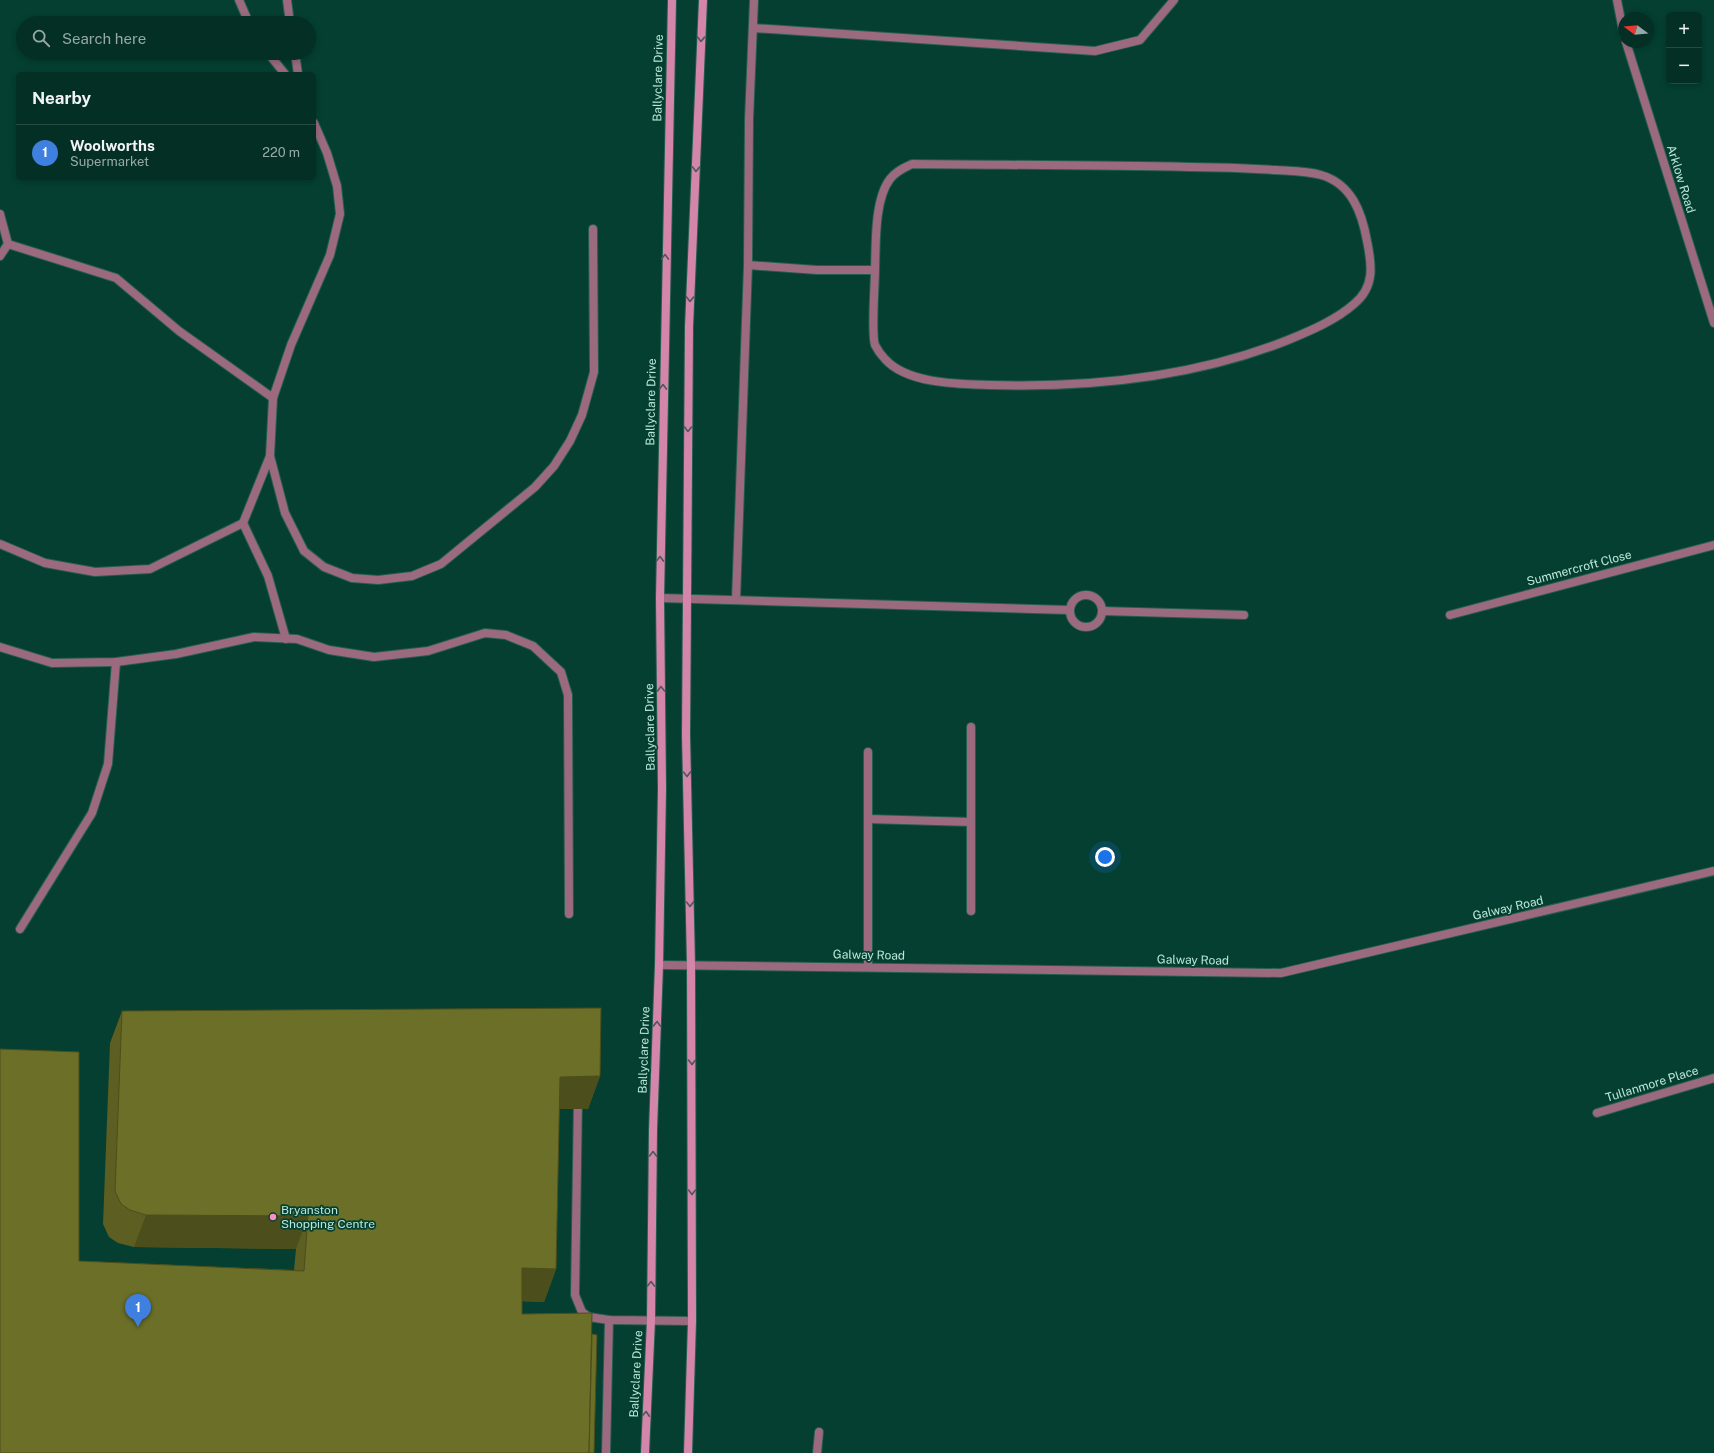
<!DOCTYPE html>
<meta charset="utf-8">
<style>
:root{--surface:#032f25;--page:#0d372d;--text:#f1f3f6;--muted:#97a9a7;--line:#244a42;--accent:#bca0f2}
body{margin:0;font-family:"Public Sans",sans-serif;background:var(--page);color:var(--text)}
.controls{position:absolute;right:12px;top:12px;display:grid;overflow:hidden;border-radius:6px;box-shadow:0 2px 6px #0003}
.controls button{width:36px;height:36px;display:grid;place-items:center;padding:0;border:0;border-bottom:1px solid var(--line);background:var(--surface);color:var(--text);font:20px sans-serif}
.compass{position:absolute;left:1618px;top:12px;width:36px;height:36px;border-radius:50%;background:var(--surface);box-shadow:0 2px 6px #0003;rotate:286deg}
.you{position:absolute;left:1105px;top:857px;width:14px;height:14px;margin:-10px;border:3px solid #fff;border-radius:50%;background:#1a73e8;box-shadow:0 0 0 6px #1a73e833}
.badge{display:grid;place-items:center;width:26px;height:26px;border-radius:50%;background:var(--accent);color:#fff;font-size:13px;font-weight:700}
.pin{position:absolute;translate:-50% -33px;filter:drop-shadow(0 1px 2px #0008)}
.pin::after{content:'';position:absolute;top:21px;width:14px;height:12px;background:inherit;clip-path:polygon(0 0,100% 0,50% 100%)}
.list{margin:0;padding:0;list-style:none}
h2{display:flex;justify-content:space-between;align-items:center;height:52px;margin:0;padding:0 16px;font-size:17px}
h2 small{font-size:13px;font-weight:400;color:var(--muted)}
.list li{display:grid;grid-template-columns:26px 1fr auto;gap:12px;align-items:center;box-sizing:border-box;height:56px;padding:0 16px;border-top:1px solid var(--line)}
.list b{display:block;font-size:15px;white-space:nowrap}
.list p{margin:0;font-size:13px;white-space:nowrap;color:var(--muted)}
.list em{font-size:13px;font-style:normal;color:var(--muted)}
.icon{flex:none;width:22px;height:22px;fill:none;stroke:currentColor;stroke-width:2;stroke-linecap:round;stroke-linejoin:round}
.map{position:relative;flex:none;width:1714px;height:1453px;overflow:hidden}
.search{position:absolute;background:var(--surface);box-shadow:0 2px 6px #0003;left:16px;top:16px;width:300px;height:44px;display:flex;align-items:center;gap:10px;box-sizing:border-box;padding:0 14px;border-radius:22px;color:var(--muted);font-size:15px}
.panel{position:absolute;background:var(--surface);box-shadow:0 2px 6px #0003;left:16px;top:72px;width:300px;height:108px;border-radius:6px}
.map>svg:first-child{display:block}
.lines{fill:none;stroke-linecap:round;stroke-linejoin:round}
.lane-casing{stroke:#255d4f;stroke-width:10}
.street-casing{stroke:#255d4f;stroke-width:10}
.secondary-casing{stroke:#255d4f;stroke-width:10}
.lane{stroke:#9b6a7f;stroke-width:8}
.street{stroke:#9b6a7f;stroke-width:8}
.secondary{stroke:#d386a9;stroke-width:8}
.wall{fill:#5d5f22}
.shaded-wall{fill:#4c4e1b}
.building{fill:#6c6f27;stroke:#4c4e1b}
.oneway{stroke:#4c585b}
.poi-dot{fill:#fc8fc2;stroke:#043f31;stroke-width:1.5}
.labels{text-anchor:middle;dominant-baseline:central;stroke-width:3.5;stroke-linejoin:round;paint-order:stroke}
.street-label{font-size:12px;fill:#bae7d7;stroke:#043f31}
.poi-label{font-size:12px;fill:#bae7d7;stroke:#043f31;text-anchor:start}
</style>
<div class="map">
<svg width="1714" height="1453" viewBox="0 0 1714 1453">
<rect width="100%" height="100%" fill="#043f31"/>
<g class="lines">
<!-- lane casing -->
<g class="lane-casing">
<g id="lane">
<path d="M239,0L249,23"/>
<path d="M287,0L290,23"/>
<path d="M753,28L1095,51L1140,40L1174,0"/>
<path d="M268,53L285,74"/>
<path d="M295,53L298,74"/>
<path d="M314,123L327,153L337,186L340,214L330,255L291,345L273,398L270,456L285,513L304,551L324,567L352,578L378,580L412,576L441,564L535,487L554,466L570,441L582,415L594,372L593,229"/>
<path d="M0,214L8,244L0,256"/>
<path d="M8,244L116,278L179,331L273,398"/>
<path d="M243,523L268,576L286,639"/>
<path d="M0,544L45,563L95,572L150,569L243,523L270,456"/>
<path d="M0,647L52,663L116,662L176,654L254,637L297,639L329,650L374,657L428,651L485,633L506,635L533,646L561,672L568,695L569,914"/>
<path d="M971,727V911"/>
<path d="M868,752V967"/>
<path d="M868,819L971,822"/>
<path d="M20,929L92,813L108,764L116,662"/>
<path d="M578,1098L575,1295L582,1312L589,1317L609,1320L692,1321"/>
<path d="M606,1453L609,1320"/>
<path d="M817,1453L819,1432"/>
</g>
</g>
<!-- street casing -->
<g class="street-casing">
<g id="street">
<path d="M1617,0L1624,36"/>
<path d="M1626,42L1714,323"/>
<path d="M748,265L817,270H875C876,245 874,200 890,179C896,171 904,168 912,164C1005,165 1097,165 1189,167C1218,167 1246,168 1275,170C1290,171 1307,171 1321,175C1352,184 1362,213 1367,241C1372,265 1375,287 1354,304C1336,320 1310,331 1288,340C1193,378 1091,388 989,385C959,384 907,384 885,359C882,356 877,349 875,345C871,334 875,285 875,270"/>
<circle cx="1086" cy="611" r="16"/>
<path d="M660,598L1069,610"/>
<path d="M736,600L748,265L749,119L754,0"/>
<path d="M1102,611L1244,615"/>
<path d="M1450,615L1714,545"/>
<path d="M659,965L1281,973L1714,871"/>
<path d="M1597,1113L1714,1078"/>
</g>
</g>
<!-- secondary casing -->
<g class="secondary-casing">
<g id="secondary">
<path d="M645,1453L651,1320L653,1130L659,965L662,789L660,598L672,0"/>
<path d="M688,1453L692,1321L691,965L686,735L689,327L703,0"/>
</g>
</g>
<!-- lane -->
<use href="#lane" class="lane"/>
<!-- street -->
<use href="#street" class="street"/>
<!-- secondary -->
<use href="#secondary" class="secondary"/>
</g>
<!-- wall -->
<path class="wall" d="M122,1011L600,1076L588,1109H559L556,1269L544,1302L522,1301V1314L592,1334L594,1453L79,1261L294,1270L296,1249L134,1247L118,1243L109,1237L103,1224L110,1043Z"/>
<!-- shaded-wall -->
<g class="shaded-wall">
<path d="M600,1076L588,1109H548L560,1077Z"/>
<path d="M146,1215L308,1216L296,1249L134,1247Z"/>
<path d="M522,1268L556,1269L544,1302L510,1301Z"/>
</g>
<!-- building -->
<g class="building">
<path d="M601,1008L600,1076L560,1077L556,1269L522,1268V1314L592,1313L589,1453H0V1049L79,1052V1261L304,1271L308,1216L146,1215L130,1210L121,1204L115,1191L122,1011Z"/>
<path d="M592,1334L597,1335L594,1453H589Z"/>
</g>
<!-- one-way arrows -->
<defs><path id="oneway-chevron" d="M-2-3.5L2.5 0L-2 3.5" fill="none" stroke-width="1.6" stroke-linecap="round" stroke-linejoin="round"/></defs>
<g class="oneway">
<use href="#oneway-chevron" transform="translate(701 39) rotate(92)"/>
<use href="#oneway-chevron" transform="translate(696 169) rotate(92)"/>
<use href="#oneway-chevron" transform="translate(665 257) rotate(-89)"/>
<use href="#oneway-chevron" transform="translate(690 299) rotate(92)"/>
<use href="#oneway-chevron" transform="translate(663 387) rotate(-89)"/>
<use href="#oneway-chevron" transform="translate(688 429) rotate(91)"/>
<use href="#oneway-chevron" transform="translate(660 559) rotate(-89)"/>
<use href="#oneway-chevron" transform="translate(661 689) rotate(-91)"/>
<use href="#oneway-chevron" transform="translate(687 774) rotate(89)"/>
<use href="#oneway-chevron" transform="translate(690 904) rotate(89)"/>
<use href="#oneway-chevron" transform="translate(657 1024) rotate(-88)"/>
<use href="#oneway-chevron" transform="translate(692 1062) rotate(90)"/>
<use href="#oneway-chevron" transform="translate(653 1154) rotate(-89)"/>
<use href="#oneway-chevron" transform="translate(692 1192) rotate(90)"/>
<use href="#oneway-chevron" transform="translate(651 1284) rotate(-89)"/>
<use href="#oneway-chevron" transform="translate(646 1414) rotate(-87)"/>
</g>
<!-- markers -->
<circle class="poi-dot" cx="273" cy="1217" r="4"/>
<g class="labels">
<!-- street labels -->
<g class="street-label">
<text transform="translate(658 78) rotate(-89)">Ballyclare Drive</text>
<text transform="translate(1681 179) rotate(73)">Arklow Road</text>
<text transform="translate(651 402) rotate(-89)">Ballyclare Drive</text>
<text transform="translate(1579 568) rotate(-15)">Summercroft Close</text>
<text transform="translate(650 727) rotate(-91)">Ballyclare Drive</text>
<text transform="translate(1508 908) rotate(-13)">Galway Road</text>
<text transform="translate(869 955) rotate(1)">Galway Road</text>
<text transform="translate(1193 960) rotate(1)">Galway Road</text>
<text transform="translate(644 1050) rotate(-88)">Ballyclare Drive</text>
<text transform="translate(1652 1084) rotate(-17)">Tullanmore Place</text>
<text transform="translate(636 1374) rotate(-87)">Ballyclare Drive</text>
</g>
<!-- poi labels -->
<g class="poi-label">
<text x="281" y="1210">Bryanston<tspan x="281" dy="14">Shopping Centre</tspan></text>
</g>
</g>
</svg>
<div class="controls">
<button>+</button>
<button>−</button>
</div>
<svg class="compass" viewBox="-18 -18 36 36"><path d="M0-13l5 13h-10z" fill="#e53935"/><path d="M0 13l5-13h-10z" fill="#97a9a7"/></svg>
<div class="you"></div>
<div class="pin badge" style="left:138px;top:1327px;background:#3f7fe0">1</div>
<div class="search"><svg class="icon" aria-label="search" viewBox="0 0 24 24"><circle cx="10" cy="10" r="6"/><path d="M15 15l6 6"/></svg>Search here</div>
<section class="panel">
<h2>Nearby<small></small></h2>
<ul class="list">
<li><span class="badge" style="background:#3f7fe0">1</span><div><b>Woolworths</b><p>Supermarket</p></div><em>220 m</em></li>
</ul>
</section>
</div>
